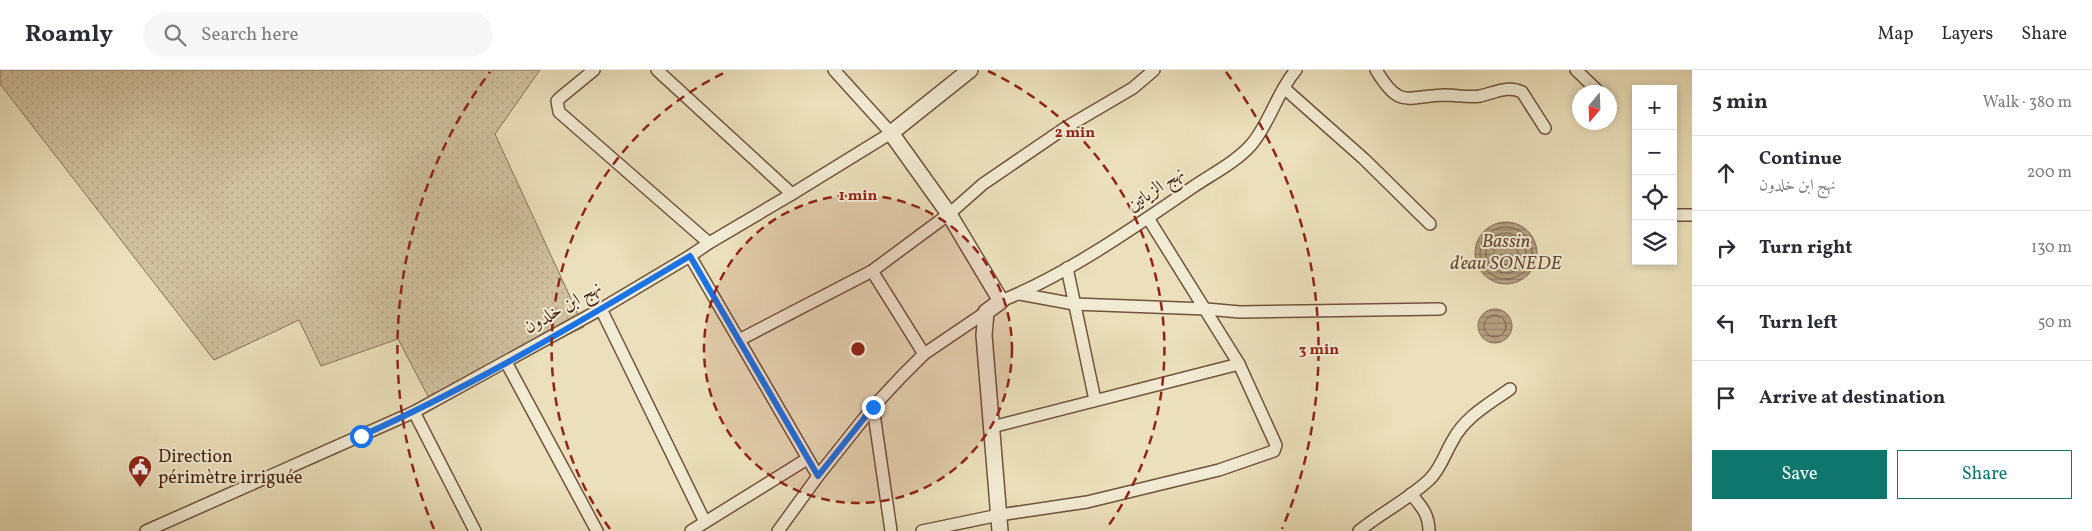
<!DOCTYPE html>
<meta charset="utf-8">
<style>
:root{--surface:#fff;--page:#f7f7f7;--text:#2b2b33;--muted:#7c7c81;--line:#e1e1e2;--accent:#0f766e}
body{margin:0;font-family:Vollkorn,Amiri,serif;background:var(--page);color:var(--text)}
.controls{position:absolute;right:15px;top:15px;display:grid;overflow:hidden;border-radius:0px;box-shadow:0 2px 8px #0003}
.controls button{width:45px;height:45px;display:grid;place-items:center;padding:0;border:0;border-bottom:1px solid var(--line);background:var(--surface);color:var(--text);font:25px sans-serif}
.compass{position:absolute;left:1572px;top:15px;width:45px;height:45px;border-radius:50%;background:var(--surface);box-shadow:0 2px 8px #0003;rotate:199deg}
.stop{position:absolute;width:15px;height:15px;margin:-11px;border:4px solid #1a73e8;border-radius:50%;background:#fff}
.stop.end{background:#1a73e8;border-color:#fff;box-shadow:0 1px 5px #0008}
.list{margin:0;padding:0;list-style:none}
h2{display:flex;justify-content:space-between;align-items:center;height:65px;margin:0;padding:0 20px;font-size:21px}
h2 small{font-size:16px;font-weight:400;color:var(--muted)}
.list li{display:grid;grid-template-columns:32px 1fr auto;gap:15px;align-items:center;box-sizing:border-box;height:75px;padding:0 20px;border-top:1px solid var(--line)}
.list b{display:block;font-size:19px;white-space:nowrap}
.list p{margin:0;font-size:16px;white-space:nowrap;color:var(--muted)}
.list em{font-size:16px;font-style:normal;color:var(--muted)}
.actions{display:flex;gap:10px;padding:15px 20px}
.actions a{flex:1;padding:11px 0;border:1px solid var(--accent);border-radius:0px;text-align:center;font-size:18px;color:var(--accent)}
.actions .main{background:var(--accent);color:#fff}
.icon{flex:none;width:28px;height:28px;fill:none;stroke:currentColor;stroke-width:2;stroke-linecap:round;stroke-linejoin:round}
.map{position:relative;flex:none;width:1692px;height:461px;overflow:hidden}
header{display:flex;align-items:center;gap:30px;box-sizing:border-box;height:70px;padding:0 25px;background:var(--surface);border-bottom:1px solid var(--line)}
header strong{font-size:24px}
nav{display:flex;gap:28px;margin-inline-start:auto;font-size:18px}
.search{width:350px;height:45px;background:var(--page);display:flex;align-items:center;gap:12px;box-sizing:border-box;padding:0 18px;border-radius:28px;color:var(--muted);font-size:19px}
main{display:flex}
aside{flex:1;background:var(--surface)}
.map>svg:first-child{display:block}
.grass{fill:url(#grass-dots);stroke:#8b7258}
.water{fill:url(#water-rules);stroke:#886e56}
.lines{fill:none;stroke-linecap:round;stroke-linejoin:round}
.shore{stroke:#7d624a;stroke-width:1}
.minor-casing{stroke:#70533d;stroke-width:14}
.tertiary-casing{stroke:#70533d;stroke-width:18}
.minor{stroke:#f2ebd3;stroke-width:11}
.tertiary{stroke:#f2ebd3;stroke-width:15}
.route{stroke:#1a73e8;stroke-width:6}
.ring{fill:none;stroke:#8f2418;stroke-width:2.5;stroke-dasharray:9 6}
.labels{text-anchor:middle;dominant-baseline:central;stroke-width:4;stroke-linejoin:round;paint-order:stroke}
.street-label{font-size:18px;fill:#472413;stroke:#f2ebd3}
.poi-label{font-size:18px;fill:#472413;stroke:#f2ebd3;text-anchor:start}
.water-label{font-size:19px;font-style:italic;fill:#674934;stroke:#f2ebd3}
.centre{fill:#8f2418;stroke:#f2ebd3;stroke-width:2.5}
.ring-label{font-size:15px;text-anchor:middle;font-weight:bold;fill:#8f2418;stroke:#f2ebd3;stroke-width:4;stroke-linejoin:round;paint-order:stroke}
</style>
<header>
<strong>Roamly</strong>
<div class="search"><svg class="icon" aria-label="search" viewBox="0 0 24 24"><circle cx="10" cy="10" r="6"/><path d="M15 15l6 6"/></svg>Search here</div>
<nav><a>Map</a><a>Layers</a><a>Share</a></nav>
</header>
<main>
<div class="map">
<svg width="1692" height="461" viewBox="0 0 1692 461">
<defs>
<pattern id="grass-dots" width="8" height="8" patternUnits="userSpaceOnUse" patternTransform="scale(1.25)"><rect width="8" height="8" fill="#cfc09e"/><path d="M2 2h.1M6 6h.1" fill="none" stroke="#b3a587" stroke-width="1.8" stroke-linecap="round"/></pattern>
<pattern id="water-rules" width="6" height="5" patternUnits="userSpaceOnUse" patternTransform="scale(1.25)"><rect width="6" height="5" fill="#b3a082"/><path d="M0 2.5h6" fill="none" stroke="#938269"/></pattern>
</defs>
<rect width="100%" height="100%" fill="#ebe0bb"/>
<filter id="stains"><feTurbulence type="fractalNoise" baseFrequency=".004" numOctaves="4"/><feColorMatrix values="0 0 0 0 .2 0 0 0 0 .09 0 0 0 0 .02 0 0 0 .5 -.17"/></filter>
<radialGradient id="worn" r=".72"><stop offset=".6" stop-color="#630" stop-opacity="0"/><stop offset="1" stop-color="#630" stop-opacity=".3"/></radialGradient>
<!-- grass -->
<path class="grass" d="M0,0H540L495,64L584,257L430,330L398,269L321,296L299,250L214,290L0,14Z"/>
<!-- water -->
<g class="water">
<circle cx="1506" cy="183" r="31"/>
<circle cx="1495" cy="256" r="17"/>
</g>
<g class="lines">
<!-- shore -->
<g class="shore">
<circle cx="1506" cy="183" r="26"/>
<circle cx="1506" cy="183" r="20"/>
<circle cx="1506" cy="183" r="12"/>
<circle cx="1495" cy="256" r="11"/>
</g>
<!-- minor casing -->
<g class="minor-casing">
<g id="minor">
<path d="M594,0L561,27L557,31L559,42L709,173"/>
<path d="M657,0L792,124"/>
<path d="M1376,0C1400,40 1406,26 1445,25C1457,25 1468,28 1480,26C1494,23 1508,15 1522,22L1545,58"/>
<path d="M1576,0L1599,22"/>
<path d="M1284,18L1364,89L1430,154"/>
<path d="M1673,145H1692"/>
<path d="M690,186L818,406"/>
<path d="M1067,198L1095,330"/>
<path d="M872,201L924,284"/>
<path d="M1020,224L1074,234L1206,239L1240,242L1440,239"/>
<path d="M1001,231C1066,205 1135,157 1193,117C1212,104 1236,92 1251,75C1270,53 1277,22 1296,0"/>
<path d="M601,239L705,452"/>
<path d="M739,270L872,201L949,144L983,114L1065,58L1133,18L1154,0"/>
<path d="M506,292L597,461"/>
<path d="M873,337L891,461"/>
<path d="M414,342L475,461"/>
<path d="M992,357L1239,294"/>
<path d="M1411,424C1421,436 1429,444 1429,461"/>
<path d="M146,461L414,342L601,239L690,186L709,173L792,124L891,63L834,0"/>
<path d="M691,461L807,389"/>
<path d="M778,461L818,406L873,337L902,306L924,284L986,242"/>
<path d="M922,461L999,445L1087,432L1219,400L1274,381L1276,375L1239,294L1148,148"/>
<path d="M1359,461C1381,443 1409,429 1430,409C1441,398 1445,383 1453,370C1465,347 1489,334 1510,319"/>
</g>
</g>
<!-- tertiary casing -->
<g class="tertiary-casing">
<path id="tertiary" d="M970,0L891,63L949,144L1001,231L986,242L984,265L1000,461"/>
</g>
<!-- minor -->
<use href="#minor" class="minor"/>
<!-- tertiary -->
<use href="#tertiary" class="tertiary"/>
</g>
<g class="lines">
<!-- route -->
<path class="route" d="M361,366C475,315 583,250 690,186L818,406L873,337"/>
</g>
<!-- distance rings -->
<circle cx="858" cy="279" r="154" fill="#8f2418" fill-opacity=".12"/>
<g class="ring">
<circle cx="858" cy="279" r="154"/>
<path d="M610 459A307 307 0 0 1 728 1M988 1A307 307 0 0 1 1106 459"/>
<path d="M434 459A461 461 0 0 1 490 2M1226 2A461 461 0 0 1 1282 459"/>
</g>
<!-- icons -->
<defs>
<g id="civic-pin" transform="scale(1.25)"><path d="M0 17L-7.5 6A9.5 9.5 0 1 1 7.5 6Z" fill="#8f2418" stroke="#f2ebd3"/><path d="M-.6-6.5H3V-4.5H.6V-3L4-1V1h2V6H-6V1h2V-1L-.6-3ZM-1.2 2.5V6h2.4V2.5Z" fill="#fff"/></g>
</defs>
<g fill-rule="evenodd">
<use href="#civic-pin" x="140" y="397"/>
</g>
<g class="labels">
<!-- street labels -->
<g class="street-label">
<text transform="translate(1156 120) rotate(-34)">نهج الزياتين</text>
<text transform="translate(563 238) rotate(-30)">نهج ابن خلدون</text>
</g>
<!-- poi labels -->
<g class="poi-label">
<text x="158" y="387">Direction<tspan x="158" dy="21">périmètre irriguée</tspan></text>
</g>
<!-- water labels -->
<g class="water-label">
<text x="1506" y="172">Bassin<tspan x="1506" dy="22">d'eau SONEDE</tspan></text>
</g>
</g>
<circle cx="858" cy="279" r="8" class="centre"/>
<g class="ring-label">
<text x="1075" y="67">2 min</text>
<text x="858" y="130">1 min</text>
<text x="1319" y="284">3 min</text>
</g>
<rect width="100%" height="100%" filter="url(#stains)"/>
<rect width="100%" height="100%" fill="url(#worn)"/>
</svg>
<div class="controls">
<button>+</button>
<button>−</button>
<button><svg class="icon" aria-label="locate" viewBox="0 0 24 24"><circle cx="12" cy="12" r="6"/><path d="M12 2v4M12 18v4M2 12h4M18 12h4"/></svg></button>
<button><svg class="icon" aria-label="layers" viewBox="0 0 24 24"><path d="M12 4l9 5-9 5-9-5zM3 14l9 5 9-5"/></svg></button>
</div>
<svg class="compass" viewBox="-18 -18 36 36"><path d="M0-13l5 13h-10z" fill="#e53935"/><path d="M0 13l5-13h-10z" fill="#7c7c81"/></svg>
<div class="stop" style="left:361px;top:366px"></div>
<div class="stop end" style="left:873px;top:337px"></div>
</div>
<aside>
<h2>5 min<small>Walk · 380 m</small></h2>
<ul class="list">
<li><svg class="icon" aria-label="ahead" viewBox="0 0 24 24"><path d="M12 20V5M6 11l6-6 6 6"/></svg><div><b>Continue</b><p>نهج ابن خلدون</p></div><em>200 m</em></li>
<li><svg class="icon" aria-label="right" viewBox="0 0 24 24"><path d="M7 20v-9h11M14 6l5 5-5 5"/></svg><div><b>Turn right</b></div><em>130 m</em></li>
<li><svg class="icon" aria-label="left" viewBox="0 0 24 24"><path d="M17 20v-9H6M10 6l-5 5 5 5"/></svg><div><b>Turn left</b></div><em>50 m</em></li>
<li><svg class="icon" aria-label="arrive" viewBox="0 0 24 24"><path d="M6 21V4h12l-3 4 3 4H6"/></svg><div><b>Arrive at destination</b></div></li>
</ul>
<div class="actions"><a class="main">Save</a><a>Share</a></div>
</aside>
</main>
